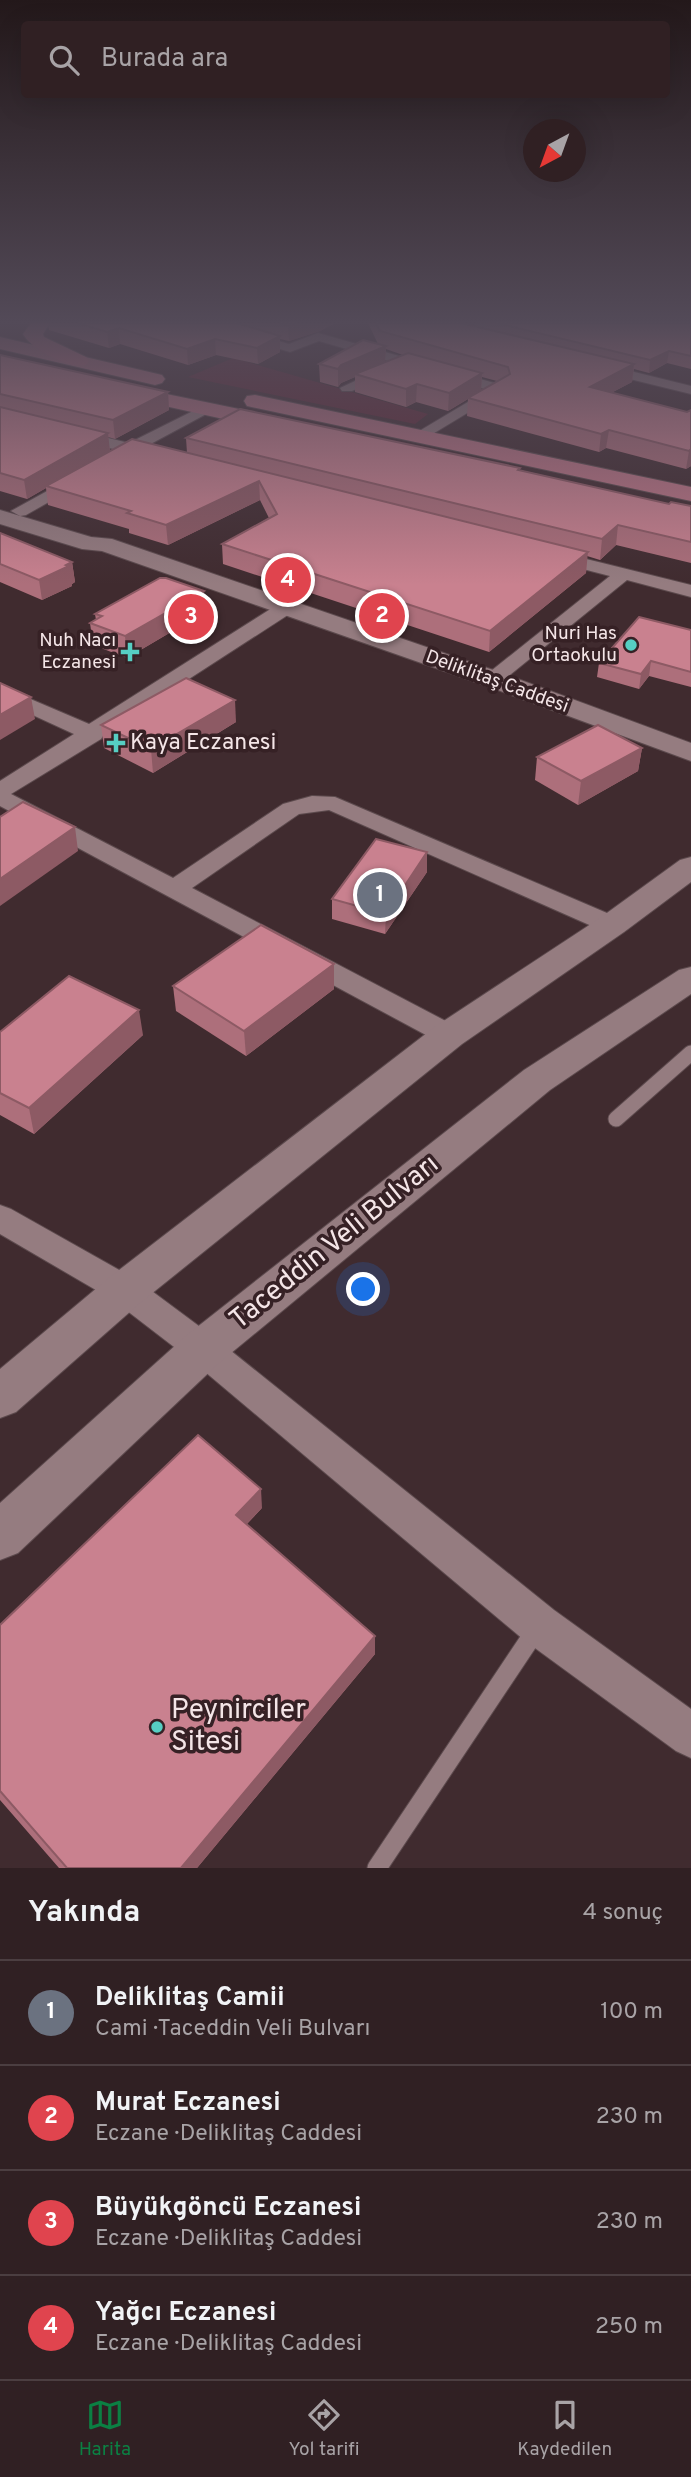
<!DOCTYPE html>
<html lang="tr">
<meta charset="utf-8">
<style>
:root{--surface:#302023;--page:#3c2d30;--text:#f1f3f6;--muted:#a8a3a6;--line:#4b3e41;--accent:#0b8043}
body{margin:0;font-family:Overpass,sans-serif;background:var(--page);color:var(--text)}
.compass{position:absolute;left:523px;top:119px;width:63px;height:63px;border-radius:50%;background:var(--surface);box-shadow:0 7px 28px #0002;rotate:221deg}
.you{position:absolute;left:364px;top:1290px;width:24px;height:24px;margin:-18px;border:5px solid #fff;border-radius:50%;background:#1a73e8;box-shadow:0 0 0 10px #1a73e833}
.badge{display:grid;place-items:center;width:46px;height:46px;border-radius:50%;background:var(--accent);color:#fff;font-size:23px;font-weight:700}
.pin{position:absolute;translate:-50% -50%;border:4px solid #fff;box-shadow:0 2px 7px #0006}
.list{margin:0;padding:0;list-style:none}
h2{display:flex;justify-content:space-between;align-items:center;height:91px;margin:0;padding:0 28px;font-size:30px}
h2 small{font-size:23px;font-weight:400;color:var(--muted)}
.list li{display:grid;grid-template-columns:46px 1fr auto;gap:21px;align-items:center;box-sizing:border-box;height:105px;padding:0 28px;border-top:2px solid var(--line)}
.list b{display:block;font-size:26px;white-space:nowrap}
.list p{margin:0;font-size:23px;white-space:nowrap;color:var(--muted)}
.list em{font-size:23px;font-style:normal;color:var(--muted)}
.icon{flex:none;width:38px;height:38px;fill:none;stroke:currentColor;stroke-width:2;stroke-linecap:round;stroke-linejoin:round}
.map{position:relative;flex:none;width:691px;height:1868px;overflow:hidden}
.search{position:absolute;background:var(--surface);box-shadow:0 7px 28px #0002;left:21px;right:21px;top:21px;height:77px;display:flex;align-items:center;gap:18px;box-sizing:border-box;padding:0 24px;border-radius:7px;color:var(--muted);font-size:26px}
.sheet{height:511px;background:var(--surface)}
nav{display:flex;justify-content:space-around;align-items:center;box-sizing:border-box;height:98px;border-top:2px solid var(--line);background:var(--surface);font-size:19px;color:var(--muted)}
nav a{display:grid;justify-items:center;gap:4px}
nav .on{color:var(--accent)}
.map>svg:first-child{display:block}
.green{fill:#602735}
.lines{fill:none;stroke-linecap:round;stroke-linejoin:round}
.service-far1-casing{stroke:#5c4a4d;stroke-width:17}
.service-casing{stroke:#5c4a4d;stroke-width:21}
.minor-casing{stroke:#5c4a4d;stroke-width:2}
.tertiary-casing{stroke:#5c4a4d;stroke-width:2}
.primary-casing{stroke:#5c4a4d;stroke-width:2}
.trunk-casing{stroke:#5c4a4d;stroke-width:2}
.service-far1{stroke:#957c80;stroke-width:15}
.service{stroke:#957c80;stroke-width:19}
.minor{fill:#957c80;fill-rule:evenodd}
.tertiary{fill:#957c80;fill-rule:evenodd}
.primary{fill:#bb7484;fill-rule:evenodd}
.trunk{fill:#c87285;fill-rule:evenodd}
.wall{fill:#ad6f7b;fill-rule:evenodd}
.shaded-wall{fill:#8d5a64}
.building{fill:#c9818f;stroke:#8d5a64;stroke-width:2}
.poi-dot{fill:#56cec3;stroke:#362125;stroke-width:2.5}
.labels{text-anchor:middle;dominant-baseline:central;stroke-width:7;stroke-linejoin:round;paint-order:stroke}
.far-poi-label{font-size:19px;fill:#f4e5e7;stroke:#362125;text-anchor:end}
.far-street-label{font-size:19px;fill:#f4e5e7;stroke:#362125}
.poi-label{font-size:23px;fill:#f4e5e7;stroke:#362125;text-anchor:start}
.near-street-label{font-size:28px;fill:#f4e5e7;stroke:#362125}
.near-poi-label{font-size:28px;fill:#f4e5e7;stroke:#362125;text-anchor:start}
</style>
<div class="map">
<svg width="691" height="1868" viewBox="0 0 691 1868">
<rect width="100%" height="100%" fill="#402b2f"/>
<!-- green -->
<path class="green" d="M233,358L428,414L415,424L188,377Z"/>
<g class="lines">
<!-- service-far1 casing -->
<g class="service-far1-casing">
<path id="service-far1" d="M616,1119L691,1053"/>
</g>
<!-- service casing -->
<g class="service-casing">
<path id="service" d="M377,1868L536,1630"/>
</g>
<!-- minor casing -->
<g class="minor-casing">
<g id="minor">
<path d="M194,323H215L289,344L318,333L505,386L507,389L421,441L416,439L413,436L416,433L488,390L319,341L290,352Z"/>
<path d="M478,323H495L469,337H459L457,334Z"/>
<path d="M598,363L691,386V394L593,370V364Z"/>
<path d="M385,367L392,371L390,374L352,391H342L340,388Z"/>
<path d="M205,405L210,406L212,409L210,412L145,447L160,451L162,454L160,457C150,459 144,454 135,454C128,454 125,458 117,456L115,453L117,450L70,438L67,435L75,430L129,443Z"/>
<path d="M78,474L84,476L86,479L84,482L26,515L20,516L11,511Z"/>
<path d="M554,551L691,585V597L627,580L500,683H486L483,679L486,675L610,576L548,560L545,556L548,552Z"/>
<path d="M287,601L294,603L297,607L294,611L104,734L101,739L11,794L173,878L283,804L312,796L335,797L621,919L625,925L621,931L612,933L603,931L329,810L299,814L192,888L459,1028L463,1035L459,1042L449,1045L439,1042L0,806V781L74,734L0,700V686L89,724L280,603Z"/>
<path d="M0,1205L11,1209L137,1280L215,1338L554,1610L691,1709V1758L676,1751L524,1640L191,1360L113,1300L0,1234Z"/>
</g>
</g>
<!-- tertiary casing -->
<g class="tertiary-casing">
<g id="tertiary">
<path d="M0,510L91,537L112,539L502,673L691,743V761L484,685L102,551L82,549L0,524Z"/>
<path d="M691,857V882L624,932L462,1044L140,1303L16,1412L0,1418V1369L110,1277L436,1026L600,918L680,860Z"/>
<path d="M691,967V994L550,1090L219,1363L18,1553L0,1560V1503L187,1335L524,1070L679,970Z"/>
</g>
</g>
<!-- primary casing -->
<g class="primary-casing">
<g id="primary">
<path d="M0,337L162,375L165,379L162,383L155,385L0,349Z"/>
<path d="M118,384L282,418L290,420L293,425L290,430L282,432L111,394L107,390L111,386Z"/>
<path d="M255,395L691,487V501L247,406L244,401L247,396Z"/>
</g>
</g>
<!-- trunk casing -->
<g class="trunk-casing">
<path id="trunk" d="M31,323H50L43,334L44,337L86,357L89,361L86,365C69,369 31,349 23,334Z"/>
</g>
<!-- service-far1 -->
<use href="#service-far1" class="service-far1"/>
<!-- service -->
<use href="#service" class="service"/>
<!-- minor -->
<use href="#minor" class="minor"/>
<!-- tertiary -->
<use href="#tertiary" class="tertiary"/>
<!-- primary -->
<use href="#primary" class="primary"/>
<!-- trunk -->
<use href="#trunk" class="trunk"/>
</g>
<!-- wall -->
<g class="wall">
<path d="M48,323H335L320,331L289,341L280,339V352L258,364L216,355L188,365L120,344L109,348L49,330Z"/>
<path d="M368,323H461L486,329V323H691V369L667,363L649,373L634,369L632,382L611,393L687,412L691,466L686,469L606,448L599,452L467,416L468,399L448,411L416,402L406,407L355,392V377L341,383L338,387L320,382L319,364L378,344ZM386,349L403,355L385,362ZM482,377L497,381L481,390Z"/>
<path d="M0,355L168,392L169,410L115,439L108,437L110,451L187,453L186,438L520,470L669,504L691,506V563L616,545L600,560L587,556L586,573L489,652L223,564L222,544L269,518L260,500L168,545L129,533V529L48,505L46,488L27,499L0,491Z"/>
<path d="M0,533L72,562L75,582L72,584V586L42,600L0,582Z"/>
<path d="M204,591L205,612L127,658L93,645L90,623L96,620L95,614Z"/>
<path d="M691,630V687L649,676L639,689L597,677L599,663Z"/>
<path d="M236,722L153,773L104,748L101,725Z"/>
<path d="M642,748L638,771L578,805L535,780L537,757Z"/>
<path d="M427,852V872L385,934L332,919V899Z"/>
<path d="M334,964V989L246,1056L176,1011L173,986Z"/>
<path d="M0,1032L143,1035L34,1134L0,1115Z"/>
<path d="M262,1508L247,1524L375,1654L197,1868H59L0,1800V1625Z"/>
</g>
<!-- shaded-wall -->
<g class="shaded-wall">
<path d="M296,323H335L320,331L289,341L288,326Z"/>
<path d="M119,328L120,344L109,348L107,332Z"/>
<path d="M280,336V352L258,364L257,348Z"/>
<path d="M215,339L216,355L188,365L187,349Z"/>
<path d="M386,346L385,363L355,374V377L341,383L338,387V369L341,365Z"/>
<path d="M669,351L667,363L649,373L650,360Z"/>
<path d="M634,364L632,382L588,405L590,387Z"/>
<path d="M482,373L481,391L448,411L449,393Z"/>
<path d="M417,384L416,402L406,407V389Z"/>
<path d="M168,392L169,410L115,439L113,420Z"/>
<path d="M609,430L606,448L599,452L601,434Z"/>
<path d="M108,433L110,452L46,486V488L27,499L24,480Z"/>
<path d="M691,449V466L686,469L689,451Z"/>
<path d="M259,481L260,500L168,545L166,525Z"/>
<path d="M618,525L616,545L600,560L602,539Z"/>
<path d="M588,552L586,573L489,652L490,631Z"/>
<path d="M72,562L75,582L72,584V586L42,600L39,580Z"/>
<path d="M204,591L205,612L127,658L125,636Z"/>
<path d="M651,661L649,676L639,689L641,674Z"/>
<path d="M31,697L35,719L0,740V715Z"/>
<path d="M235,700L236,722L153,773L151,749Z"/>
<path d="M642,748L638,771L578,805L581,781Z"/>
<path d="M75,827L78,851L0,906V879Z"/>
<path d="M427,852V872L385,934L386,914Z"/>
<path d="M334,964V989L246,1056L244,1031Z"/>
<path d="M139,1010L143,1035L34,1134L29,1108Z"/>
<path d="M261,1489L262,1508L238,1533L236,1515Z"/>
<path d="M375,1636V1654L197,1868H181Z"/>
</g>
<!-- building -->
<g class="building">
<path d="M77,323H237L280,336L257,348L215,339L187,349L119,328L107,332Z"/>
<path d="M280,323H296L288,326Z"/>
<path d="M376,323H461L634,364L590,387L687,412L691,410V449L689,451L609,430L601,434L468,398L510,374L508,367L380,331Z"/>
<path d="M497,323H691V356L669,351L650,360Z"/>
<path d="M363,340L386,346L341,365L338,369L319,364Z"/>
<path d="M408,353L482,373L449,393L417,384L406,389L355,374Z"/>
<path d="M0,355L168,392L113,420L0,394Z"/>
<path d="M0,407L108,433L24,480L0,473Z"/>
<path d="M240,409L520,468L518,470L669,504L671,502L691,506V542L618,525L602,539L186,438Z"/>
<path d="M132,439L588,552L490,631L222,544L277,514L259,481L166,525L127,513L131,511L46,486Z"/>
<path d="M0,533L72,562L66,565L69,566L39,580L0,564Z"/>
<path d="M160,578H166L204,591L125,636L90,623L102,616L95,614Z"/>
<path d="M639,617L691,630V672L651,661L641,674L599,663Z"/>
<path d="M186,678L235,700L151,749L101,725Z"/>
<path d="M0,683L31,697L0,715Z"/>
<path d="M598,725L642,748L581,781L537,757Z"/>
<path d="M23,802L75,827L0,879V817Z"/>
<path d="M376,839L427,852L386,914L332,899Z"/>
<path d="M261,925L334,964L244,1031L173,986Z"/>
<path d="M69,976L139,1010L29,1108L0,1093V1032Z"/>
<path d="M198,1435L261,1489L236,1515L375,1636L181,1868H67L0,1791V1625Z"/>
</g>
<!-- sky -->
<linearGradient id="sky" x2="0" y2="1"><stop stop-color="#23181a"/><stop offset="0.55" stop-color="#534a58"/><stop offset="1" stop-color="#534a58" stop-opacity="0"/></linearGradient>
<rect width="691" height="585" fill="url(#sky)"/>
<!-- markers -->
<g class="poi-dot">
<circle cx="631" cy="645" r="7"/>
<path d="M126.5 641.5h7v7h7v7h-7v7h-7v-7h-7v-7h7z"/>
<path d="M112.5 732.5h7v7h7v7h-7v7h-7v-7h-7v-7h7z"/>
<circle cx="157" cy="1727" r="7"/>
</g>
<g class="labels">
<!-- far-poi labels -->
<g class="far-poi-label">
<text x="617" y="634">Nuri Has<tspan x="617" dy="22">Ortaokulu</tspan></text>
<text x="116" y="641">Nuh Nacı<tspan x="116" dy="22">Eczanesi</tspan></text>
</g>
<!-- far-street labels -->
<g class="far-street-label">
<text transform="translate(497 682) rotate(20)">Deliklitaş Caddesi</text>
</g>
<!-- poi labels -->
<g class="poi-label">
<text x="130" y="743">Kaya Eczanesi</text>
</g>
<!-- near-street labels -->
<g class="near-street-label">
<text transform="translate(335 1243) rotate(-39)">Taceddin Veli Bulvarı</text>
</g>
<!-- near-poi labels -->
<g class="near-poi-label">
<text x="171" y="1711">Peynirciler<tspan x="171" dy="32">Sitesi</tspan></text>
</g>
</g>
</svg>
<svg class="compass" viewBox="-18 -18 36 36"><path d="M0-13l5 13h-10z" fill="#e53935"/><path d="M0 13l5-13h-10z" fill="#a8a3a6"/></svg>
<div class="you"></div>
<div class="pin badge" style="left:380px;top:895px;background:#6b7280">1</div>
<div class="pin badge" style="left:382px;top:616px;background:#e0444e">2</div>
<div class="pin badge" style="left:191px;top:617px;background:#e0444e">3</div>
<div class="pin badge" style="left:288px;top:580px;background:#e0444e">4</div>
<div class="search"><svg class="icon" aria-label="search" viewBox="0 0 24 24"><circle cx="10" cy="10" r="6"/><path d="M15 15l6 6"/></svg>Burada ara</div>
</div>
<section class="sheet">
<h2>Yakında<small>4 sonuç</small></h2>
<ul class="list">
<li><span class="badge" style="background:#6b7280">1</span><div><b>Deliklitaş Camii</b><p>Cami · Taceddin Veli Bulvarı</p></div><em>100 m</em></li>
<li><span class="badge" style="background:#e0444e">2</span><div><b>Murat Eczanesi</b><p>Eczane · Deliklitaş Caddesi</p></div><em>230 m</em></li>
<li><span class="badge" style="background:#e0444e">3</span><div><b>Büyükgöncü Eczanesi</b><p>Eczane · Deliklitaş Caddesi</p></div><em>230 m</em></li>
<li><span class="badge" style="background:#e0444e">4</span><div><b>Yağcı Eczanesi</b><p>Eczane · Deliklitaş Caddesi</p></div><em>250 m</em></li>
</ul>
</section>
<nav>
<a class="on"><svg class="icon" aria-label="map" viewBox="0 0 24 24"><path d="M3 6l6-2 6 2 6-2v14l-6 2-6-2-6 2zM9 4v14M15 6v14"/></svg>Harita</a>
<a><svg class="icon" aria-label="directions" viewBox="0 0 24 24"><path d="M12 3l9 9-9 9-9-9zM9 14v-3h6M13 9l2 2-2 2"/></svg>Yol tarifi</a>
<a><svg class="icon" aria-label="saved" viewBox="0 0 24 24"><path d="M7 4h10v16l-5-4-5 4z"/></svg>Kaydedilen</a>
</nav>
